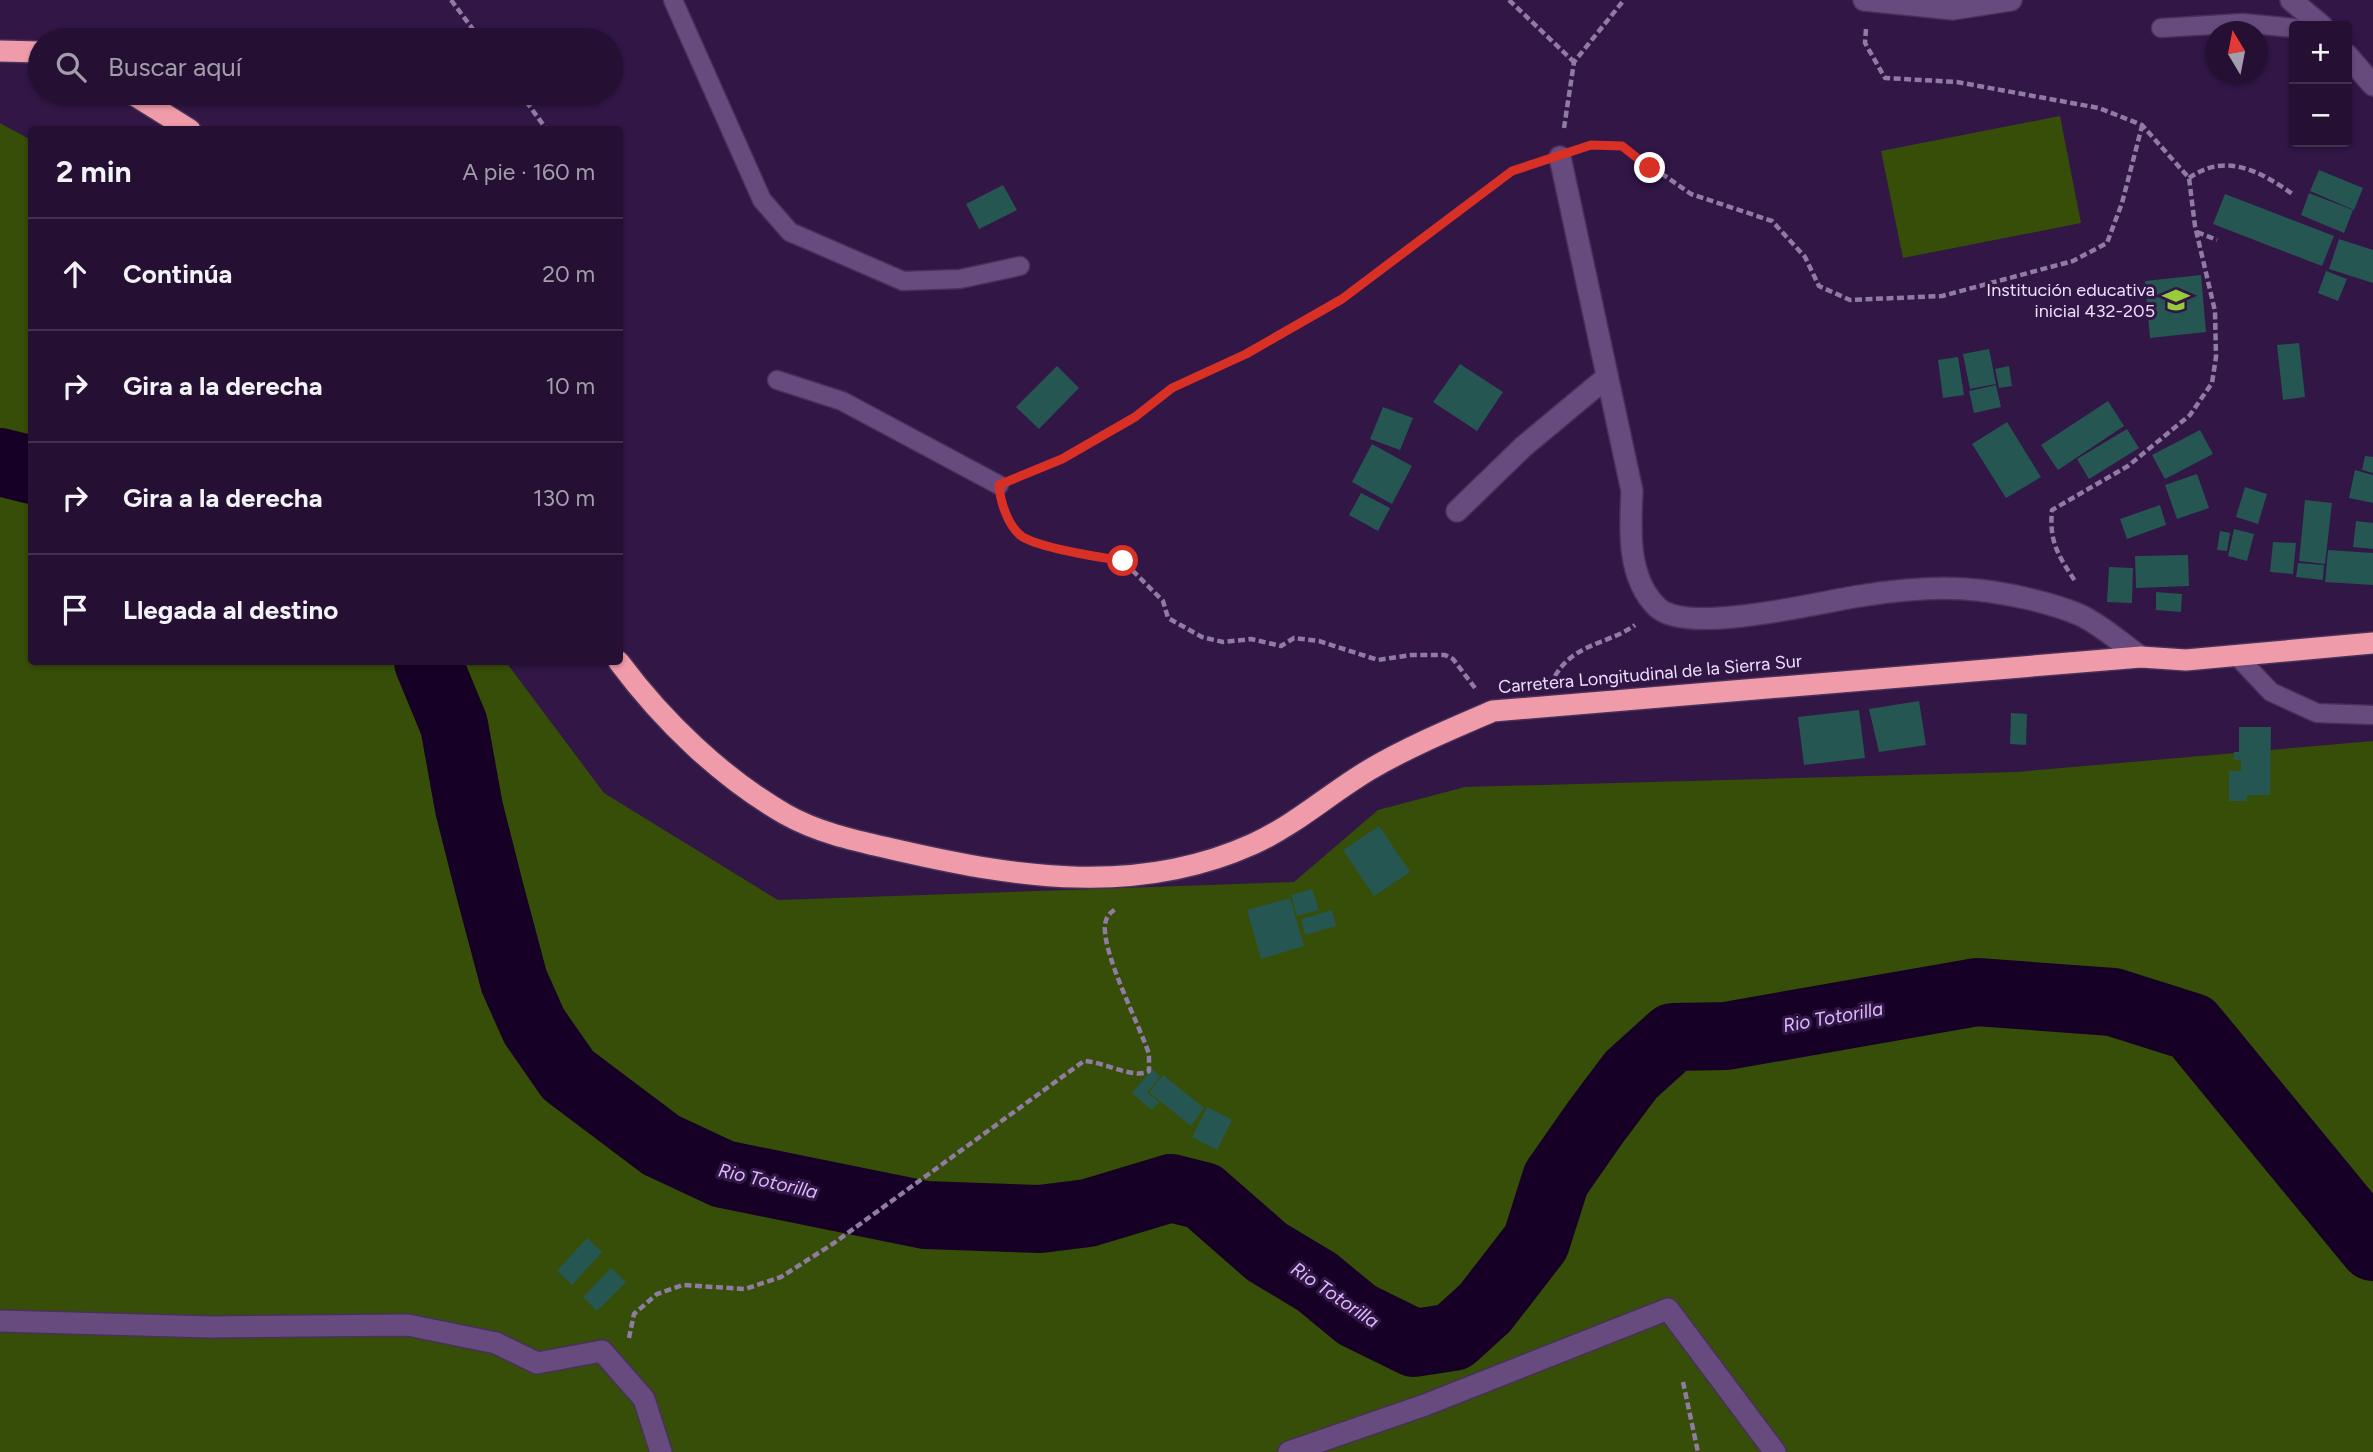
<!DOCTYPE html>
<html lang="es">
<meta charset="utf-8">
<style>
:root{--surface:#251034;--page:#2d193c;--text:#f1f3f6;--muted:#a39dac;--line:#42304f}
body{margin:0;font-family:Figtree,sans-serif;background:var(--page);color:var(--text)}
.controls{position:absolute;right:21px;top:21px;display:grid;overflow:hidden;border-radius:7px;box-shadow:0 2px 5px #0004}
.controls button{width:63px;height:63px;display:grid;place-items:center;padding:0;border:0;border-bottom:2px solid var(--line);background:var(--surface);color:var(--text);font:35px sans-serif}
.compass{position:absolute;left:2205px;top:21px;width:63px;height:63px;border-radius:50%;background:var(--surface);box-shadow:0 2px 5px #0004;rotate:350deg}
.stop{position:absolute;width:21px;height:21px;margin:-16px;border:5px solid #d93025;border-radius:50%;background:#fff}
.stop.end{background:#d93025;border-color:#fff;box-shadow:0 2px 7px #0008}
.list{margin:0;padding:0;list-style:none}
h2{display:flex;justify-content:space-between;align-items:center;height:91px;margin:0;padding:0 28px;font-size:30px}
h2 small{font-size:23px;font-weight:400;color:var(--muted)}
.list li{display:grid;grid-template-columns:46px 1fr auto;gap:21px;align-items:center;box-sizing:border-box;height:112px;padding:0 28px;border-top:2px solid var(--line)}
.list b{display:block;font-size:26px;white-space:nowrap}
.list em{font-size:23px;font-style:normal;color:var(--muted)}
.icon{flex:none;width:38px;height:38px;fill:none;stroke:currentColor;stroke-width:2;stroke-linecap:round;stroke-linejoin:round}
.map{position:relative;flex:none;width:2373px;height:1452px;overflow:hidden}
.search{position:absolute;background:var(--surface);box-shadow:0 2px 5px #0004;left:28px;top:28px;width:595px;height:77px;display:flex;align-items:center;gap:18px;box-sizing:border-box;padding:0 24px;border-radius:38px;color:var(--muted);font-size:26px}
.panel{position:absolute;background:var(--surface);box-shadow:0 2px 5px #0004;left:28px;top:126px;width:595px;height:539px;border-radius:7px}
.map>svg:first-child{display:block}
.green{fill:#364e07}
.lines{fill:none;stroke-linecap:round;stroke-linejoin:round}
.river{stroke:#160026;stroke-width:68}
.building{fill:#255652}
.lane-casing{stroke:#483159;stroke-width:21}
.street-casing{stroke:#483159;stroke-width:24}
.highway-casing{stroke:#483159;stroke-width:24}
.path{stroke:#907ba2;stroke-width:4.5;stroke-dasharray:7 3.5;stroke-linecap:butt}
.lane{stroke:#674b7f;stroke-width:18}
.street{stroke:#674b7f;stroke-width:21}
.highway{stroke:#f09baa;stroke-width:21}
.route{stroke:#d93025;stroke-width:9}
.labels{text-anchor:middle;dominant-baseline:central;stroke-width:6;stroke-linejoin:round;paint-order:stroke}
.poi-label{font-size:18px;fill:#eddefc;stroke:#311646;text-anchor:end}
.street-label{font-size:18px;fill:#eddefc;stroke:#311646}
.water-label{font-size:19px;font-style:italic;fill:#dcbafd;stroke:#311646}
</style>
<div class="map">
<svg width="2373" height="1452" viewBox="0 0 2373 1452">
<rect width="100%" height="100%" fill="#311646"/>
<!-- green -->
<g class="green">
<path d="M2060,116L2081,223L1903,258L1881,151Z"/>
<path d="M0,123L31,140L32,662H506L604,793L778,900L1294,882L1378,810L1465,787L2016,772L2373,741V1452H0Z"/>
</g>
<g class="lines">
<!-- river -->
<g class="river">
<path d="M0,462L32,470"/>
<path d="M428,662L454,725L469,808L490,891L514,981L534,1026L568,1075L661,1145L723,1174L925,1215L1040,1219L1088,1213L1171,1188L1203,1196L1267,1252L1317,1282L1357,1315L1414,1343L1453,1337L1485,1308L1536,1242L1556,1179L1595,1123L1631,1075L1673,1037L1726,1036L1977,992L2113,1002L2192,1027L2373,1247"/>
</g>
</g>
<!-- building -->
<g class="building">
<path d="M2319,170L2363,188L2354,210L2310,191Z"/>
<path d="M1003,185L1017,210L979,229L966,204Z"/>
<path d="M2309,193L2353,210L2344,233L2301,215Z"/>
<path d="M2225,194L2334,236L2322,266L2213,224Z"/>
<path d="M2339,239L2373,250V283L2329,269Z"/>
<path d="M2326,271L2347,279L2338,301L2318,293Z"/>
<path d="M2201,275L2206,332L2150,338L2145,281Z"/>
<path d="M2299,343L2305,397L2283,400L2277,345Z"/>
<path d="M1989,349L1996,384L1970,389L1963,354Z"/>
<path d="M1958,357L1964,395L1943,398L1938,360Z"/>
<path d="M1460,364L1503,392L1477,431L1433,402Z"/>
<path d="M1057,366L1079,388L1039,429L1016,407Z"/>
<path d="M2009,366L2012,386L1999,388L1995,369Z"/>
<path d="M1996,385L2001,407L1974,413L1969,391Z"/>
<path d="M2108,401L2124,426L2058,470L2041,445Z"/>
<path d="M1383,407L1413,418L1400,450L1370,439Z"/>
<path d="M2007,422L2041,477L2006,498L1972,444Z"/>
<path d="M2127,429L2139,448L2089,479L2077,459Z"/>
<path d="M2200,430L2213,454L2165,479L2152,455Z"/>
<path d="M1372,444L1412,466L1392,504L1352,482Z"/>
<path d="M2365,456L2373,457V473L2362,470Z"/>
<path d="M2355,470L2373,475V503L2349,498Z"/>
<path d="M2197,474L2209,508L2177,519L2165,485Z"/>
<path d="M2245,487L2267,494L2258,524L2236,517Z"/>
<path d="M1361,493L1390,508L1378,531L1349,515Z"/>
<path d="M2305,500L2332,503L2325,564L2299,561Z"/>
<path d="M2160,505L2166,525L2127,539L2120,519Z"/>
<path d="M2356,521L2373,523V549L2353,547Z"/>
<path d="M2234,529L2254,534L2247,561L2228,556Z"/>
<path d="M2220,531L2230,533L2227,551L2217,550Z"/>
<path d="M2273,542L2296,543L2293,574L2270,572Z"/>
<path d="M2328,550L2373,553V585L2325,582Z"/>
<path d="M2188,555L2189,586L2136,588L2135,556Z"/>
<path d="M2298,563L2324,565L2323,580L2296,577Z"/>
<path d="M2109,567L2133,568L2132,603L2107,602Z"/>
<path d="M2156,592L2182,594L2181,612L2156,610Z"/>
<path d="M1919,701L1926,745L1879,752L1869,709Z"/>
<path d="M1859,710L1865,758L1804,765L1798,717Z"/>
<path d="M2011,713L2027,714L2026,745L2010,744Z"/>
<path d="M2239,727H2271L2270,795H2247V801H2229V771H2241V760H2234V752H2239Z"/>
<path d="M1379,826L1410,872L1374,896L1343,850Z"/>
<path d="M1312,889L1319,910L1297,916L1291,895Z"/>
<path d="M1290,898L1304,946L1261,959L1247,910Z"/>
<path d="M1332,910L1336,926L1305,935L1301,919Z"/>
<path d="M1152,1069L1160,1077L1147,1092L1159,1102L1152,1110L1132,1093Z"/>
<path d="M1163,1075L1204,1108L1191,1126L1149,1092Z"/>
<path d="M1207,1107L1232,1120L1217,1150L1192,1137Z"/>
<path d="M587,1238L602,1252L572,1285L557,1271Z"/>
<path d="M611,1268L626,1282L597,1311L583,1297Z"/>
</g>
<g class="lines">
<!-- lane casing -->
<g class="lane-casing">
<g id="lane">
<path d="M673,0L762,200L790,232L903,281L960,279L1020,266"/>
<path d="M2161,28L2243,23L2294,28"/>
<path d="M777,380L842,401L999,485"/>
<path d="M2236,655L2271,692L2317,713L2373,715"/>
</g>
</g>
<!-- street casing -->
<g class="street-casing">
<g id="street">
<path d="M1864,0L1953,9L2011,0"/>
<path d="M2291,0L2322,26"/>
<path d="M2347,55L2373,85"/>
<path d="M1560,157L1632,491C1630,529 1627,578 1657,607C1687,636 1819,602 1860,596C1897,590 1940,586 1977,590C2007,593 2053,603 2080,615C2102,625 2122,644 2141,657"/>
<path d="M1457,511L1523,447L1607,377"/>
<path d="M0,1321L211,1327L408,1325L496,1343L537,1363L602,1351L644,1399L661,1452"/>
<path d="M1289,1452L1425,1405L1668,1309L1775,1452"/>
</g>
</g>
<!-- highway casing -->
<g class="highway-casing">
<g id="highway">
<path d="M0,51L40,52"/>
<path d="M131,93L190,130"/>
<path d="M619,662C663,721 721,777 785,814C820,834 862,842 901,851C1019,878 1138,896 1253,844C1295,825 1329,794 1369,770C1408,747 1451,729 1493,711L2141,657L2186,660L2373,643"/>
</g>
</g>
<!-- path -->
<g class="path">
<path d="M451,0L481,40"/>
<path d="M1509,0L1574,62"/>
<path d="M1866,29L1865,43L1885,78L1957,82L2099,108L2142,125L2189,178L2195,226L2215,311L2216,357L2212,383L2190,415L2128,466L2052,510C2049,542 2058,555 2075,581"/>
<path d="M520,93L547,130"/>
<path d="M1564,128L1574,62L1624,0"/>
<path d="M1586,147L1622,146L1691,194L1772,221L1805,257L1819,286L1850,300L1942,296L2073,261L2107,243L2122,203L2142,126"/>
<path d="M2189,178C2226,152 2260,171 2294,195"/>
<path d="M2197,232L2217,240"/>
<path d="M1023,475L1062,459L1135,417L1172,388L1246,354L1342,299L1512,171L1533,165"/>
<path d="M1006,512L1020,535L1068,552L1123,561L1163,601L1168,618L1202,637L1223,642L1251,639L1281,646L1294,638L1319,641L1378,660L1411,655H1445L1453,659L1475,688"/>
<path d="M1555,676C1574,643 1609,644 1635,625"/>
<path d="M629,1338L634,1314L657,1294L683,1285L745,1289L781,1277L834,1243L1084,1061C1105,1062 1135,1080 1149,1071V1054C1139,1024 1102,953 1105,925C1106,916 1110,913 1117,908"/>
<path d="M1683,1382L1698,1452"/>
</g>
<!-- lane -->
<use href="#lane" class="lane"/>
<!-- street -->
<use href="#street" class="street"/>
<!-- highway -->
<use href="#highway" class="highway"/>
</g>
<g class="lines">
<!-- route -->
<path class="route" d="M1123,561C1101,557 1036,548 1020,535C1007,524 1000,500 999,485L1062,459L1135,417L1172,388L1246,354L1342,299L1512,171L1591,145L1622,146L1650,168"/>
</g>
<!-- icons -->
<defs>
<g id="school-bare" transform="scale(2.1)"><path d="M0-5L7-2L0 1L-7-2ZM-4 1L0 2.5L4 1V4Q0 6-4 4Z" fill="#96cc3a" stroke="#311646" stroke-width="2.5" paint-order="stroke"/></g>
</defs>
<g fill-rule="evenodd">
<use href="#school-bare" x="2176" y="300"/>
</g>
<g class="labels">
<!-- poi labels -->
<g class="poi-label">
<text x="2155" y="290">Institución educativa<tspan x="2155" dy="21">inicial 432-205</tspan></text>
</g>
<!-- street labels -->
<g class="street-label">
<text transform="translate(1650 674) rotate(-5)">Carretera Longitudinal de la Sierra Sur</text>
</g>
<!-- water labels -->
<g class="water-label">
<text transform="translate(1833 1017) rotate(-10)">Rio Totorilla</text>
<text transform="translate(768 1181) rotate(13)">Rio Totorilla</text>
<text transform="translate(1335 1295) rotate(34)">Rio Totorilla</text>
</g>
</g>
</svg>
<div class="controls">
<button>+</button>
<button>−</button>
</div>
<svg class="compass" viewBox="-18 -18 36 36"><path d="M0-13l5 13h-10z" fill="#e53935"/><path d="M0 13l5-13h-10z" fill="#a39dac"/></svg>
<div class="stop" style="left:1123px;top:561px"></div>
<div class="stop end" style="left:1650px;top:168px"></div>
<div class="search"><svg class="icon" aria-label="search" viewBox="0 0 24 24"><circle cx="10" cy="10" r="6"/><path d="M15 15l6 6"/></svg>Buscar aquí</div>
<section class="panel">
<h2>2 min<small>A pie · 160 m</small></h2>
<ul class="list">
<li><svg class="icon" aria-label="ahead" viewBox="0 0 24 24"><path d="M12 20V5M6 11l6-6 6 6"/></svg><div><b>Continúa</b></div><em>20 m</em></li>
<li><svg class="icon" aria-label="right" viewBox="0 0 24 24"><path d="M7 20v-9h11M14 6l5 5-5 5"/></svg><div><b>Gira a la derecha</b></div><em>10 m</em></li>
<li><svg class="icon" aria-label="right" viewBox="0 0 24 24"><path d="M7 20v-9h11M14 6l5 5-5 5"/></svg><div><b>Gira a la derecha</b></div><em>130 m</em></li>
<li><svg class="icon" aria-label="arrive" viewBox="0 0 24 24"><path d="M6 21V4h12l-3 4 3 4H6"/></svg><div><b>Llegada al destino</b></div></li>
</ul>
</section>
</div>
